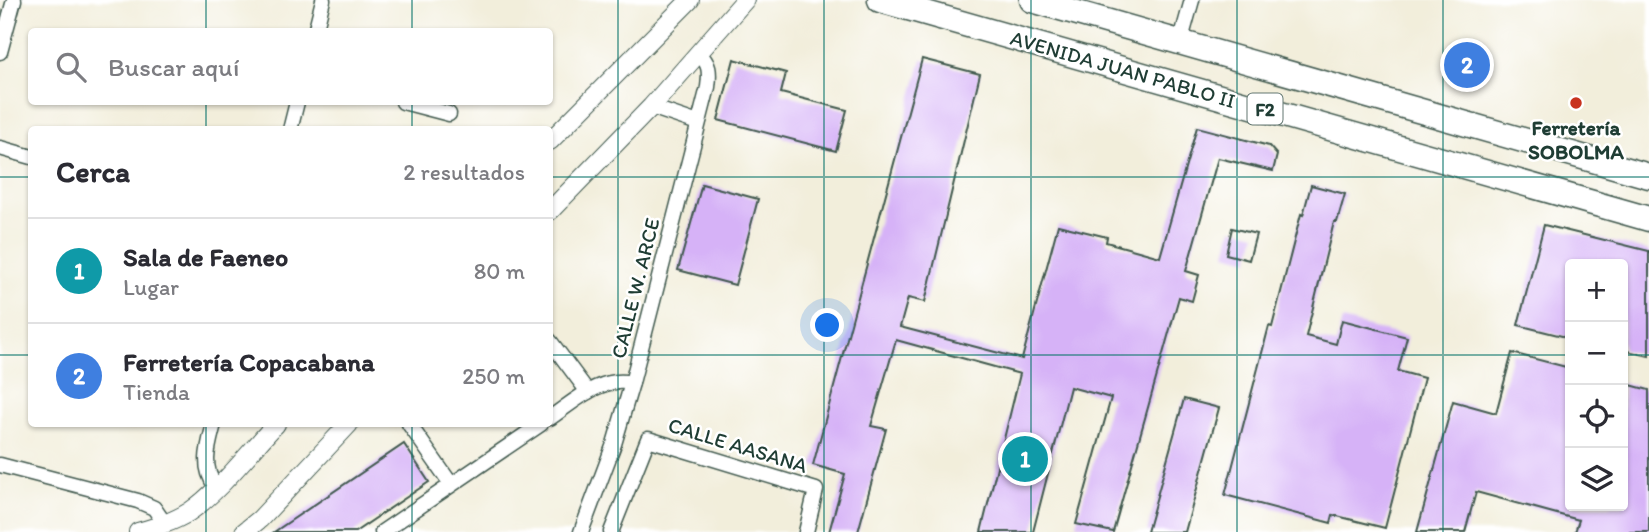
<!DOCTYPE html>
<html lang="es">
<meta charset="utf-8">
<style>
:root{--surface:#fff;--page:#f2f2f3;--text:#2b2b33;--muted:#7c7c81;--line:#e1e1e2;--accent:#0f766e}
body{margin:0;font-family:Itim,sans-serif;background:var(--page);color:var(--text)}
.controls{position:absolute;right:21px;bottom:21px;display:grid;overflow:hidden;border-radius:7px;box-shadow:0 2px 5px #0004}
.controls button{width:63px;height:63px;display:grid;place-items:center;padding:0;border:0;border-bottom:2px solid var(--line);background:var(--surface);color:var(--text);font:35px sans-serif}
.you{position:absolute;left:828px;top:326px;width:24px;height:24px;margin:-18px;border:5px solid #fff;border-radius:50%;background:#1a73e8;box-shadow:0 0 0 10px #1a73e833}
.badge{display:grid;place-items:center;width:46px;height:46px;border-radius:50%;background:var(--accent);color:#fff;font-size:23px;font-weight:700}
.pin{position:absolute;translate:-50% -50%;border:4px solid #fff;box-shadow:0 2px 7px #0006}
.list{margin:0;padding:0;list-style:none}
h2{display:flex;justify-content:space-between;align-items:center;height:91px;margin:0;padding:0 28px;font-size:30px}
h2 small{font-size:23px;font-weight:400;color:var(--muted)}
.list li{display:grid;grid-template-columns:46px 1fr auto;gap:21px;align-items:center;box-sizing:border-box;height:105px;padding:0 28px;border-top:2px solid var(--line)}
.list b{display:block;font-size:26px;white-space:nowrap}
.list p{margin:0;font-size:23px;white-space:nowrap;color:var(--muted)}
.list em{font-size:23px;font-style:normal;color:var(--muted)}
.icon{flex:none;width:38px;height:38px;fill:none;stroke:currentColor;stroke-width:2;stroke-linecap:round;stroke-linejoin:round}
.map{position:relative;flex:none;width:1649px;height:532px;overflow:hidden}
.search{position:absolute;background:var(--surface);box-shadow:0 2px 5px #0004;left:28px;top:28px;width:525px;height:77px;display:flex;align-items:center;gap:18px;box-sizing:border-box;padding:0 24px;border-radius:7px;color:var(--muted);font-size:26px}
.panel{position:absolute;background:var(--surface);box-shadow:0 2px 5px #0004;left:28px;top:126px;width:525px;height:301px;border-radius:7px}
.map>svg:first-child{display:block}
.building{fill:#d6b2f7}
.lines{fill:none;stroke-linecap:round;stroke-linejoin:round}
.minor-casing{stroke:#3f584d;stroke-width:17}
.tertiary-casing{stroke:#3f584d;stroke-width:20}
.trunk-casing{stroke:#3f584d;stroke-width:27}
.minor{stroke:#fff;stroke-width:14}
.tertiary{stroke:#fff;stroke-width:18}
.trunk{stroke:#fff;stroke-width:24}
.grid{fill:none;stroke:#0f766e;stroke-width:2;stroke-opacity:0.55}
.poi-dot{fill:#c8321e;stroke:#fff;stroke-width:2.5}
.labels{text-anchor:middle;dominant-baseline:central;stroke-width:5;stroke-linejoin:round;paint-order:stroke}
.shield{fill:#fff;stroke:#627771;stroke-width:2}
.shield-label{font-size:19px;font-weight:bold;fill:#1f3d34}
.street-label{font-size:21px;fill:#1f3d34;stroke:#fff}
.poi-label{font-size:21px;font-weight:bold;fill:#1f3d34;stroke:#fff}
</style>
<div class="map">
<svg width="1649" height="532" viewBox="0 0 1649 532">
<rect width="100%" height="100%" fill="#fff"/>
<filter id="ink" filterUnits="userSpaceOnUse"><feTurbulence type="fractalNoise" baseFrequency=".0143" numOctaves="2"/><feDisplacementMap in="SourceGraphic" scale="14" xChannelSelector="R" yChannelSelector="G"/><feConvolveMatrix kernelMatrix="1 2 1 2 8 2 1 2 1" color-interpolation-filters="sRGB"/></filter>
<filter id="wash" filterUnits="userSpaceOnUse"><feTurbulence type="fractalNoise" baseFrequency=".00686" numOctaves="4" result="noise"/><feDisplacementMap in="SourceGraphic" scale="28" xChannelSelector="R" yChannelSelector="G"/><feGaussianBlur stdDeviation="1.57" result="paint"/><feColorMatrix in="noise" values="0 0 0 0 0 0 0 0 0 0 0 0 0 0 0 0 0 1.4 0 .05"/><feComposite in="paint" operator="in"/></filter>
<g filter="url(#wash)">
<rect width="100%" height="100%" fill="#f2eedb"/>
<g id="blocks">
<!-- building -->
<g class="building">
<path d="M734,59L786,73L781,93L847,110L836,151L718,120Z"/>
<path d="M922,59L980,74L925,302L908,298L900,327L1022,359L1058,225L1107,237L1106,242L1160,257L1197,127L1269,146L1277,155L1273,171L1218,158L1186,271L1199,275L1192,301L1179,297L1113,532L1076,524L1111,398L1070,387L1033,532H981L1020,374L896,340L871,426L886,429L858,532H829L845,474L813,465Z"/>
<path d="M702,184L758,199L735,285L678,270Z"/>
<path d="M1311,185L1345,194L1337,222H1334L1306,336L1336,344L1342,320L1407,337L1398,371L1424,378L1385,528L1333,515L1331,523L1225,495L1269,326L1272,327L1301,214L1303,215Z"/>
<path d="M1544,225L1649,251V356L1623,350V264H1570V338L1518,325Z"/>
<path d="M1232,228L1256,234L1249,260L1226,254Z"/>
<path d="M1512,353L1570,368V506H1623V383L1649,390V532H1575L1579,520L1476,492L1465,532H1417L1453,401L1496,413Z"/>
<path d="M1184,399L1219,408L1185,532H1147Z"/>
<path d="M404,444L429,482L355,532H274Z"/>
</g>
</g>
</g>
<g filter="url(#ink)">
<use href="#blocks" fill-opacity="0" stroke="#3f584d" stroke-width="2"/>
<g class="lines">
<!-- minor casing -->
<g class="minor-casing">
<g id="minor">
<path d="M315,32L323,0"/>
<path d="M1180,43L1192,0"/>
<path d="M0,52L14,0"/>
<path d="M403,102L449,114"/>
<path d="M651,107L698,123"/>
<path d="M290,130L297,102"/>
<path d="M0,148L32,157"/>
<path d="M550,341L588,392"/>
<path d="M550,418C575,401 600,376 632,383"/>
<path d="M214,424C208,447 201,467 216,487"/>
<path d="M409,424L451,484"/>
<path d="M0,465L138,501L154,508L165,524"/>
<path d="M382,532L541,424"/>
<path d="M581,532L614,444L632,383L708,87C710,72 710,63 698,53"/>
<path d="M611,532L648,439L816,490L806,532"/>
</g>
</g>
<!-- tertiary casing -->
<g class="tertiary-casing">
<g id="tertiary">
<path d="M550,141L690,0"/>
<path d="M550,211L651,107L745,0"/>
<path d="M138,532C156,527 173,522 189,512C219,492 251,450 276,424"/>
<path d="M244,532L260,519L349,424"/>
</g>
</g>
<!-- trunk casing -->
<g class="trunk-casing">
<g id="trunk">
<path d="M880,0L1649,219"/>
<path d="M1032,0L1649,176"/>
</g>
</g>
<!-- minor -->
<use href="#minor" class="minor"/>
<!-- tertiary -->
<use href="#tertiary" class="tertiary"/>
<!-- trunk -->
<use href="#trunk" class="trunk"/>
</g>
</g>
<!-- grid -->
<path class="grid" d="M206,0V32M412,0V32M618,0V532M824,0V532M1031,0V532M1237,0V532M1443,0V532M206,102V130M412,102V130M0,177H32M550,177H1649M0,355H32M550,355H1570M1623,355H1649M206,424V532M412,424V532"/>
<!-- markers -->
<circle class="poi-dot" cx="1576" cy="103" r="7"/>
<g class="labels">
<!-- shield labels -->
<rect class="shield" x="1247.5" y="93.5" width="35" height="31" rx="5"/>
<g class="shield-label">
<text x="1265" y="109">F2</text>
</g>
<!-- street labels -->
<g class="street-label">
<text transform="translate(1123 69) rotate(16)">AVENIDA JUAN PABLO II</text>
<text transform="translate(635 288) rotate(-76)">CALLE W. ARCE</text>
<text transform="translate(738 445) rotate(17)">CALLE AASANA</text>
</g>
<!-- poi labels -->
<g class="poi-label">
<text x="1576" y="127">Ferretería<tspan x="1576" dy="24">SOBOLMA</tspan></text>
</g>
</g>
</svg>
<div class="controls">
<button>+</button>
<button>−</button>
<button><svg class="icon" aria-label="locate" viewBox="0 0 24 24"><circle cx="12" cy="12" r="6"/><path d="M12 2v4M12 18v4M2 12h4M18 12h4"/></svg></button>
<button><svg class="icon" aria-label="layers" viewBox="0 0 24 24"><path d="M12 4l9 5-9 5-9-5zM3 14l9 5 9-5"/></svg></button>
</div>
<div class="you"></div>
<div class="pin badge" style="left:1025px;top:459px;background:#0f9aa8">1</div>
<div class="pin badge" style="left:1467px;top:65px;background:#3f7fe0">2</div>
<div class="search"><svg class="icon" aria-label="search" viewBox="0 0 24 24"><circle cx="10" cy="10" r="6"/><path d="M15 15l6 6"/></svg>Buscar aquí</div>
<section class="panel">
<h2>Cerca<small>2 resultados</small></h2>
<ul class="list">
<li><span class="badge" style="background:#0f9aa8">1</span><div><b>Sala de Faeneo</b><p>Lugar</p></div><em>80 m</em></li>
<li><span class="badge" style="background:#3f7fe0">2</span><div><b>Ferretería Copacabana</b><p>Tienda</p></div><em>250 m</em></li>
</ul>
</section>
</div>
